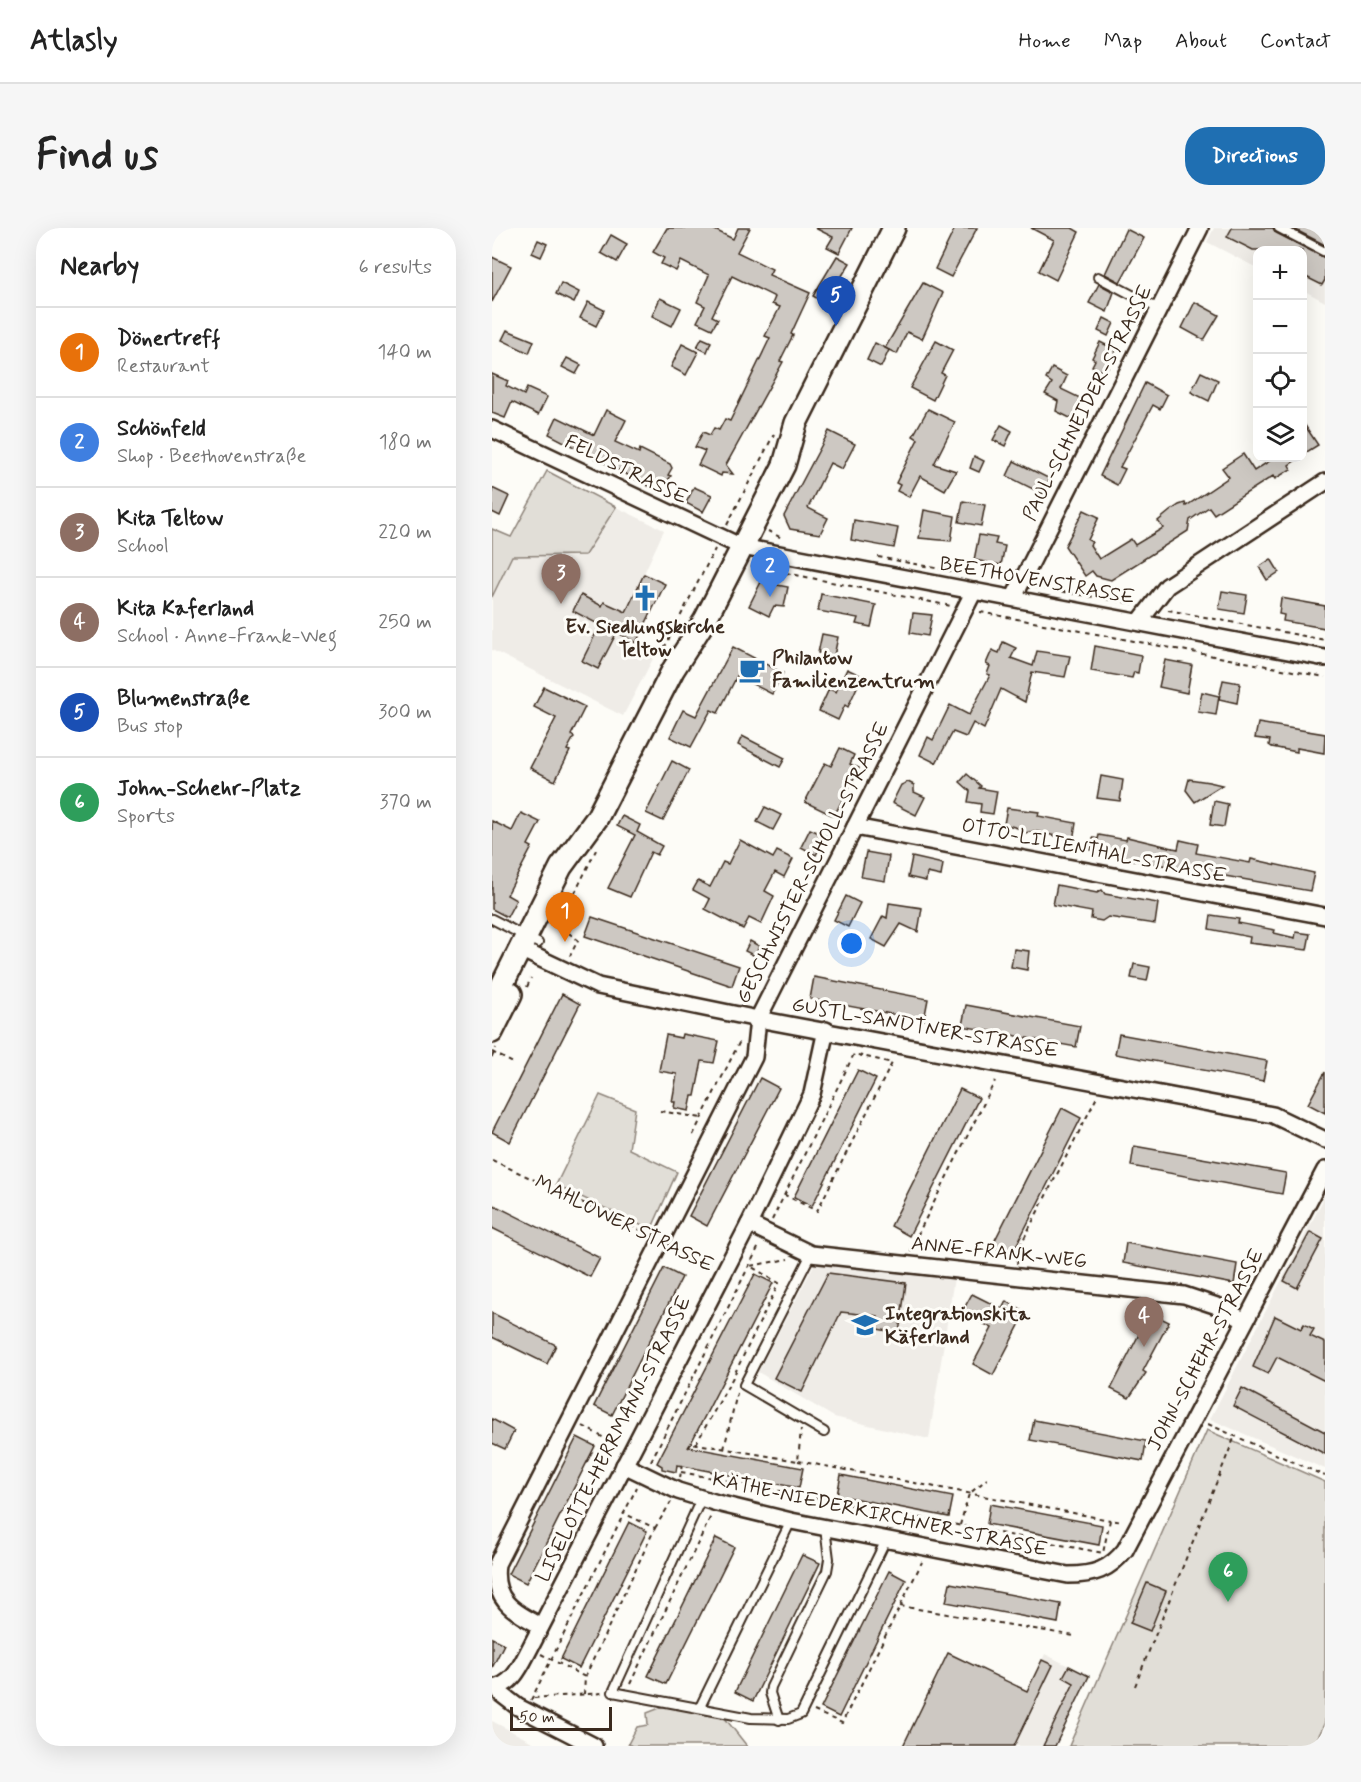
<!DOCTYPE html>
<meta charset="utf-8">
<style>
:root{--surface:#fff;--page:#f6f6f6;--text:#222;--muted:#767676;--line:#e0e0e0;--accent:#1f6fb2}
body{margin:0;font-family:Mynerve,sans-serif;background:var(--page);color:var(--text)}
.controls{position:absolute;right:18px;top:18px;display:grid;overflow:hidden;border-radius:12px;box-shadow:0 6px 24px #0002}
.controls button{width:54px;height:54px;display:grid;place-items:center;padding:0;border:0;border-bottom:2px solid var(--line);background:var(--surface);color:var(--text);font:30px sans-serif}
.scale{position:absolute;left:18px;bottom:15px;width:102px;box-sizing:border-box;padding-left:6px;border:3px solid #3b2a1e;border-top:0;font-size:16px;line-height:21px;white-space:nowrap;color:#3b2a1e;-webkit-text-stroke:4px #fdfcf7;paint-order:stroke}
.you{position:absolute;left:360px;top:716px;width:21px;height:21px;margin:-15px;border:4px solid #fff;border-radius:50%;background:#1a73e8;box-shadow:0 0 0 9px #1a73e833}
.badge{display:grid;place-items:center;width:39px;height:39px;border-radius:50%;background:var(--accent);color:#fff;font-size:20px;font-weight:700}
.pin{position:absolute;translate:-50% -50px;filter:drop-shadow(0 2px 3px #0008)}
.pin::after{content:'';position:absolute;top:32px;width:21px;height:18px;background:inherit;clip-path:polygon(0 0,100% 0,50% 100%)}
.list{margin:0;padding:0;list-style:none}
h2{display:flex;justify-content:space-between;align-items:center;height:78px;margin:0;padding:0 24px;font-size:26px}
h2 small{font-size:20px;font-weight:400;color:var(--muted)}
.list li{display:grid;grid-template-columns:39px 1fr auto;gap:18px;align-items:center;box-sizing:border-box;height:90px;padding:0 24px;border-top:2px solid var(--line)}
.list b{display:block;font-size:22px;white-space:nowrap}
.list p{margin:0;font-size:20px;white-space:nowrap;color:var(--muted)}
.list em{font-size:20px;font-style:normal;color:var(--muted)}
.icon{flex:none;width:33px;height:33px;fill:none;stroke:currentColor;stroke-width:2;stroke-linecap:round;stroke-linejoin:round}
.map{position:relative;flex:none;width:833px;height:1518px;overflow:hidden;border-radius:24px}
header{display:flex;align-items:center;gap:36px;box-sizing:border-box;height:84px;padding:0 30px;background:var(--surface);border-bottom:2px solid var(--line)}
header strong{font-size:28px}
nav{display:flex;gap:33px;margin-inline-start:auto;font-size:21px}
.intro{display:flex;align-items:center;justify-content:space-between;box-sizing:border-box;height:144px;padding:0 36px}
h1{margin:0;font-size:42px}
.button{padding:15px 27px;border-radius:24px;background:var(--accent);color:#fff;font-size:21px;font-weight:700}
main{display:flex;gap:36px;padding:0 36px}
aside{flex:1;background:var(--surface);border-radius:24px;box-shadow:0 6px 24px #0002}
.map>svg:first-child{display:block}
.built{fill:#efece7}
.green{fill:#e1ded7;stroke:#8e847a;stroke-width:1.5}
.building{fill:#cdc8c2;stroke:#3b2a1e;stroke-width:1.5}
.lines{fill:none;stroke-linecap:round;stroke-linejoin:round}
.service-casing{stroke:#3b2a1e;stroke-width:12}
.minor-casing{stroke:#3b2a1e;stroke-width:20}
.secondary-casing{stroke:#3b2a1e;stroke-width:26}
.path{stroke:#3b2a1e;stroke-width:2;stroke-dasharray:4.5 4.5;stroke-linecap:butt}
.service{stroke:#fdfcf7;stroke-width:8}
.minor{stroke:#fdfcf7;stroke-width:15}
.secondary{stroke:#fdfcf7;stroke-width:21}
.labels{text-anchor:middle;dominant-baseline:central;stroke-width:6;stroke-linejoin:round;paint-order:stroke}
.street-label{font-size:20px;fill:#3b2a1e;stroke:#fdfcf7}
.poi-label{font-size:20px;font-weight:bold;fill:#3b2a1e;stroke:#fdfcf7;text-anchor:start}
</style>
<header>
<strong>Atlasly</strong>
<nav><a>Home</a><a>Map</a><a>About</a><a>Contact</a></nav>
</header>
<div class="intro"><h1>Find us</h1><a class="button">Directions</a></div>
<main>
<aside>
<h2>Nearby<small>6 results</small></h2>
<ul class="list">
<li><span class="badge" style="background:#e8710a">1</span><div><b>Dönertreff</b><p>Restaurant</p></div><em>140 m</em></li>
<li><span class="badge" style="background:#3f7fe0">2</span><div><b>Schönfeld</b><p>Shop · Beethovenstraße</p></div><em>180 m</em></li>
<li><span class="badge" style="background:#8d6e63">3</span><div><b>Kita Teltow</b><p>School</p></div><em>220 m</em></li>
<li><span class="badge" style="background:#8d6e63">4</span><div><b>Kita Kaferland</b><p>School · Anne-Frank-Weg</p></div><em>250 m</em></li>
<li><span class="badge" style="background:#1a4fb4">5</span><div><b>Blumenstraße</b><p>Bus stop</p></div><em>300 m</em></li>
<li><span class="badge" style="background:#2e9e5b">6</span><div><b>John-Schehr-Platz</b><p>Sports</p></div><em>370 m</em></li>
</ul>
</aside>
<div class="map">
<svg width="833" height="1518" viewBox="0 0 833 1518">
<rect width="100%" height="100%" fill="#fdfcf7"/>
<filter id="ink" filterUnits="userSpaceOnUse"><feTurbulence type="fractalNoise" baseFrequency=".0167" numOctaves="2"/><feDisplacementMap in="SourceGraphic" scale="12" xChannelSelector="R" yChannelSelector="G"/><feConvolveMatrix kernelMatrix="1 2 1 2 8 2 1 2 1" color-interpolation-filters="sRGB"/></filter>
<g filter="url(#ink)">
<!-- built -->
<g class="built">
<path d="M722,0H833V74L811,62L810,22H766L765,40L715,14Z"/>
<path d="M124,279L172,302L125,404L164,425L131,488L0,422V369L20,327H93Z"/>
<path d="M833,968V1241L718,1191Z"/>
<path d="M324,1033L462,1050L437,1211L342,1189L266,1144Z"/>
<path d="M456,1425L535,1463L553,1426L597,1448L563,1518H411Z"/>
<path d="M0,1493L48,1518H0Z"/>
</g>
<!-- green -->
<g class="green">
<path d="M55,243L124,279L93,327L20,328L0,369V301L19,309Z"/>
<path d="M108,867L143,881L137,921L185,944L159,1002L64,957Z"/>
<path d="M715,1202L833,1254V1494L822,1518H577Z"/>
<path d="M173,1478L232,1489L255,1518H140L136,1516L145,1499L156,1497L155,1485Z"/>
</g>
<!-- building -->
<g class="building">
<path d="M175,0H219L241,11L246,0H258L245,24L280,41L277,47L318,65L299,106L301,107L288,133L291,134L234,237L241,246L230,245L229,248L206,237L213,223L203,219L211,204L218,207L222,200L227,202L233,191L238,193L278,110L273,108L288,79L280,76L283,69L240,48L220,88L226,91L220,101L205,94L213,78L205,74L217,47L189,33L184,43L169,36L172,30L161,24Z"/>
<path d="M323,0H360L347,25L335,19L341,9Z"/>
<path d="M463,0H485L459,49L443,41Z"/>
<path d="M539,0H580L587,4L564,52L547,43L562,12Z"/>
<path d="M740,0H781L784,5L833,30V52L830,57L810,47V22H761L735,9Z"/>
<path d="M800,0H833V17Z"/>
<path d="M634,1L652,10L628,54L613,46Z"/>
<path d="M119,7L135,16L125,34L109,25Z"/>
<path d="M46,12L55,16L49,29L40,25Z"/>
<path d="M345,28L358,35L333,75L321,68Z"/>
<path d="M0,29L19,38L0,74Z"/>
<path d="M69,55L87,64L82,75L64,66Z"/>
<path d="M431,55L451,65L430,111L415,104L405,126L393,120Z"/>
<path d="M607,56L622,64L615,84L597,75Z"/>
<path d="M168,70L189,80L180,98L160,88Z"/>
<path d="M96,74L112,82L104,98L88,90Z"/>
<path d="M703,74L727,87L712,112L690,100Z"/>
<path d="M612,90L622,95L616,108L606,103Z"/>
<path d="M15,102L42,113L37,125L10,112Z"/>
<path d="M210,110L219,114L215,124L205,119Z"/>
<path d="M444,113L461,122L449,145L453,147L441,172L418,160Z"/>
<path d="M608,114L624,122L613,145L600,138L603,132L600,130Z"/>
<path d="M383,115L397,122L389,139L375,132Z"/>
<path d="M190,116L206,124L194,147L179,139Z"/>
<path d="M75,130L89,137L84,146L70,139Z"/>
<path d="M560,140L575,148L569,161L590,171L580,191L564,183L566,173L553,166L560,155L554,151Z"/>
<path d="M709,144L726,152L717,173L699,164Z"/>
<path d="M0,146L16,153L14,158L32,167L35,160L55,169L46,187L20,174L13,190L0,185Z"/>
<path d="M653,155L675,167L668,181L661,177L628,239L633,241L625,257L608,248Z"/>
<path d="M436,181L463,194L442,236L464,243L453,262L428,248L417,269L405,263L408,257L404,255L426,211L421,208Z"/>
<path d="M114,182L134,192L123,214L147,225L148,221L178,236L180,240L176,247L179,248L168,264L57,206L65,189L102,207Z"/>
<path d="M810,193L826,217L810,227Z"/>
<path d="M509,197L520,203L513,218L501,212Z"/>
<path d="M337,203L363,216L350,241L338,235L316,280L336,290L328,306L298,301L292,288Z"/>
<path d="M751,226L762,243L782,230H807L797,237L799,241L783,251L781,248L722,286L717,279L698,292L696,303L619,352L604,348L600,343L593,348L573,318L592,282L607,289L596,312L600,314L598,317L607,331L639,311L643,317L671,300L666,293L678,283L687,277L693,275L694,278L737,249L730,240Z"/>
<path d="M482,228L492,233L487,244L478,240Z"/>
<path d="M522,233L558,251L551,266L515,248Z"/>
<path d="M202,259L220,267L211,284L194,275Z"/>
<path d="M0,260L17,268L8,288L0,284Z"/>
<path d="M471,273L493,277L489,298L467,294Z"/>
<path d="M432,282L463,288L459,313L427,310Z"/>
<path d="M362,292L406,300L402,320L359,312Z"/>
<path d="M487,307L505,310L503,316L513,318L509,337L482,332Z"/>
<path d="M779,331L787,344L775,352L767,339Z"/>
<path d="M152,346L173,356L144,415L125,404L106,441L90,433L108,397L81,383L89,367L110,378L112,374L134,384Z"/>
<path d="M269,354L296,359L292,379L282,378L277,388L257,378Z"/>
<path d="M730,363L755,367L752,385L727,381Z"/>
<path d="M329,366L384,377L379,399L364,396L366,390L326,383Z"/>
<path d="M789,370L833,378V400L791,393L792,387L787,386Z"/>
<path d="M421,385L440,387L436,408L418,405Z"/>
<path d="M330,406L346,409L342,428L326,425Z"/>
<path d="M511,414L524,420L519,430L541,438L545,423L578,428L573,449L540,444L533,474L509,461L492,501L481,495L474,509L461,504L444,535L428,527L436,509L441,512L458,477L477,487L498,447L495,446L498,438L494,436L500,422L507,425Z"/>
<path d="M603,418L649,427L646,445L642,444L640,450L599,443Z"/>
<path d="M241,419L291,445L280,466L245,448L226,485L219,482L199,519L178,509L191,482L204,488Z"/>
<path d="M673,432L700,437L695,465L667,459Z"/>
<path d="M355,441L370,448L356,479L353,477L346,492L327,483L337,461L344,464Z"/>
<path d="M731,452L748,455L745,475L727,471Z"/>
<path d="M52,459L93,479L79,507L82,509L75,522L78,523L63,553L38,540L64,490L42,479Z"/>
<path d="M710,464L727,468L724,487L706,484Z"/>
<path d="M766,495L833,506L832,525L805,520V524L780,519L777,517L778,512L763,510Z"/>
<path d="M250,508L293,530L288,539L246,517Z"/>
<path d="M348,520L362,527L358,536L367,540L342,588L313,574L333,535L339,538Z"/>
<path d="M180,533L197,542L171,593L154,585Z"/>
<path d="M475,546L489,558L487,560L505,563L501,586L488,584L489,576L476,574L478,563L468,554Z"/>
<path d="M609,548L631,552L628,573L605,570Z"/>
<path d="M697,551L717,554L730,557L703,574L694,562Z"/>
<path d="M416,554L422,557V564L433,569L424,587L400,575L409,557Z"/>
<path d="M722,573L736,576L732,599L718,597Z"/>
<path d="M273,579L289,587L281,602L265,594Z"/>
<path d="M515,580L547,584L546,588L584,595L581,612L542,603L533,605L529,601L512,596Z"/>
<path d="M29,585L48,594L36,617L40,619L15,667L24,672L15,689L0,681V593L20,603Z"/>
<path d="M130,588L148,597L145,604L170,618L165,627L159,624L138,669L116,660L143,607L125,598Z"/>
<path d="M318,601L334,608L324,627L309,619Z"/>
<path d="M607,607L634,612L635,609L681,620L686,621L688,612L706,616L704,625L758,635L759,631L822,645L818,663L642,632L599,622L601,610L606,611Z"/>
<path d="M248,612L281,630L285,623L301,631L292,649L283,644L273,663L282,668L269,696L257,690L251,701L213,681L218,671L201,662L206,653L218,659L231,634L236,636Z"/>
<path d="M374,624L397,628L393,653L369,649Z"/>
<path d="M420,629L451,636L449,648L435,645L434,653L416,649Z"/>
<path d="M565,657L605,665L610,662L613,666L666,675L663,696L616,689L610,693L599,691L600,684L561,677Z"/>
<path d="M354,668L368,675L356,699L342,692Z"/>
<path d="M397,675L430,680L426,704L409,696L394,719L379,711L391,688L395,690Z"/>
<path d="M719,687L747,691L746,695L783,702L782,705L803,710L804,704L818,706L815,722L757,715L758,709L717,701Z"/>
<path d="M100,689L247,738L240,758L93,708Z"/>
<path d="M258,713L267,718L263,728L253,723Z"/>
<path d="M522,721L537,723L535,742L519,739Z"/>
<path d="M642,736L658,739L655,753L639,750Z"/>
<path d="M322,749L436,771L432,792L318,771Z"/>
<path d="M70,766L88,776L18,914L0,904Z"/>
<path d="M474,777L588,798L584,819L470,798Z"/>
<path d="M190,806L227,813L222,835L210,833L203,868H200L197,883L182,880L183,874H180L185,846L167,843L174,807L189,810Z"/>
<path d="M627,806L775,833L771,853L623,826Z"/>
<path d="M366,842L384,851L320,978L302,969Z"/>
<path d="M833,844V885L816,876Z"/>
<path d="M268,850L287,860L215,998L197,988Z"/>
<path d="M468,861L487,870L417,1008L399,998Z"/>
<path d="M570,880L589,890L519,1028L500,1018Z"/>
<path d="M642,918L794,945L790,966L639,938Z"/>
<path d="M0,976L108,1030L98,1049L0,1000Z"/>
<path d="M818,1004L831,1011L805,1060L792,1053Z"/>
<path d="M634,1015L745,1036L742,1056L631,1035Z"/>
<path d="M172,1040L190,1049L120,1187L102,1178Z"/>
<path d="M336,1045L414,1055L407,1105L385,1101L386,1088L349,1084L310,1164L282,1150Z"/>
<path d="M263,1046L281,1055L197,1219L311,1240L307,1260L185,1237L184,1244L170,1241V1238L165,1235Z"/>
<path d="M480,1066L510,1081L514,1073L534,1084L501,1147L481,1136L500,1100L470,1084Z"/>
<path d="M0,1085L64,1117L55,1136L0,1109Z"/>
<path d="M658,1085L677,1094L651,1143L654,1145L637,1170L619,1161Z"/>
<path d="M783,1088L809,1101L812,1096L822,1101L818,1108L833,1115V1153L785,1129L776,1146L761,1139Z"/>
<path d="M750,1160L833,1204V1226L741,1178Z"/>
<path d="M0,1191L22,1203L13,1221L0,1215Z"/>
<path d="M542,1192L654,1213L651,1233L538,1212Z"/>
<path d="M85,1209L103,1218L34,1355L16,1346Z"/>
<path d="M349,1247L461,1269L457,1289L345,1267Z"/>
<path d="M498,1276L610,1297L607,1317L495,1296Z"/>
<path d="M137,1294L155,1303L87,1440L69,1431Z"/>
<path d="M224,1310L242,1319L174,1456L156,1448Z"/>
<path d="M310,1327L328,1335L261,1473L243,1464Z"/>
<path d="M397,1343L414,1352L347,1489L329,1480Z"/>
<path d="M458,1355L569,1376L566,1395L454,1374Z"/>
<path d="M655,1355L674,1363L658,1403L638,1395Z"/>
<path d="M0,1410L12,1416L0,1440Z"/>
<path d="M456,1425L535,1463L550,1432L561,1437L522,1518H411Z"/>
<path d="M577,1438L597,1448L563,1518H551L582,1455L571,1449Z"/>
</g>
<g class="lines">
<!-- service casing -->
<g class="service-casing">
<g id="service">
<path d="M787,0L833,24"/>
<path d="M606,49L667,81"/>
<path d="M0,691L46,715"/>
<path d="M319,1026L252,1157L332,1204"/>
<path d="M209,1271L121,1464L259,1490L296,1491L309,1486L394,1312"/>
<path d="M208,1479L299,1293"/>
<path d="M287,1492L278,1465L279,1459L335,1343L337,1331L333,1300"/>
</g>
</g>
<!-- minor casing -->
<g class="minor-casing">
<g id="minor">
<path d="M0,201L250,319L833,430"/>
<path d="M522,369L708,0"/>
<path d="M648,393L675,358L833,254"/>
<path d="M363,599L833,688"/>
<path d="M28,721L106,758L266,791L781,887L833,912"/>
<path d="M257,996L319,1026L692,1067L728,1079L753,1093"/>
<path d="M132,1237L186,1263L225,1275L299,1293L576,1347C602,1347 617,1342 633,1322L833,942"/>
<path d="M49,1398C21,1383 0,1372 5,1336L262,829L266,791L482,363"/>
<path d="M0,1460C21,1458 29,1437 38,1420L257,996L320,866L334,802"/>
<path d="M9,1466L26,1479L102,1518"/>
</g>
</g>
<!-- secondary casing -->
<g class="secondary-casing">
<g id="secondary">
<path d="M0,777L69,639L105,590L181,442L213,392L292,237L304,195L402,0"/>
<path d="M0,804L19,766"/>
</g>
</g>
<!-- path -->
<g class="path">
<path d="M235,297L282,206"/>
<path d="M276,303L292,311"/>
<path d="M386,329L475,346"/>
<path d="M259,338L459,378"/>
<path d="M543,359L643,376"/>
<path d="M676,382L833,412"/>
<path d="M488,384L833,449"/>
<path d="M168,428L223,321"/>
<path d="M62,694L86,712L78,728"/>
<path d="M62,695L76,679L104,622"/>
<path d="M35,759L39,750"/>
<path d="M0,824L23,836"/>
<path d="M0,829L4,820"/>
<path d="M168,883L209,890"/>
<path d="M201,907L248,813"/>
<path d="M0,932L157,1006"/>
<path d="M280,992L362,826L400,835L325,983L293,967"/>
<path d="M181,1018L219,1037"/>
<path d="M419,1024L420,1018L503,853"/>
<path d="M525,1036L528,1018L605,869"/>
<path d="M716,1196L833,1248"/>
<path d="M91,1198L126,1218"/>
<path d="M204,1216L240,1151L287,1055L258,1038L296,1031"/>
<path d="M196,1220L199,1215L306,1233L309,1201"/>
<path d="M232,1221L245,1165"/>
<path d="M159,1233L268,1016"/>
<path d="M306,1233L618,1292"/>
<path d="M189,1244L611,1325L618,1292L631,1294"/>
<path d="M188,1250L190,1236"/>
<path d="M468,1297L477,1266L495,1251"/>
<path d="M163,1300L179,1274"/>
<path d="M408,1378L583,1408"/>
<path d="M49,1426L93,1449L92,1466"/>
<path d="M93,1449L163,1300L131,1285"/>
<path d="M138,1456L219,1288"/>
<path d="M643,1458L743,1208"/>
<path d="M42,1470L111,1465"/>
<path d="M39,1472L145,1259"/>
<path d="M322,1483L350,1495L430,1334"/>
<path d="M830,1518L833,1510"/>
</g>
<!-- service -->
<use href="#service" class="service"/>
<!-- minor -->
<use href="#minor" class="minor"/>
<!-- secondary -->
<use href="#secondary" class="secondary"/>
</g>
</g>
<!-- icons -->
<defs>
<g id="church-bare" transform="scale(2.07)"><path d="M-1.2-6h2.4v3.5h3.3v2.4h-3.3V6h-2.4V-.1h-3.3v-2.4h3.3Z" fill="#1f6fb2" stroke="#fdfcf7" stroke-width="2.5" paint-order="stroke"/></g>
<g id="cafe-bare" transform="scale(2.07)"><path d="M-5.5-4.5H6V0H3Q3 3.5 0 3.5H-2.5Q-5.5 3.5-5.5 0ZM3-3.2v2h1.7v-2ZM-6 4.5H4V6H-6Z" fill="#1f6fb2" stroke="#fdfcf7" stroke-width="2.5" paint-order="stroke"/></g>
<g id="school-bare" transform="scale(2.07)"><path d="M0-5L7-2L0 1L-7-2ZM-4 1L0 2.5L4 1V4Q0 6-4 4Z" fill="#1f6fb2" stroke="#fdfcf7" stroke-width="2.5" paint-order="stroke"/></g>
</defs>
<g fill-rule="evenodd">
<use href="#church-bare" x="153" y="370"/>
<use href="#cafe-bare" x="260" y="442"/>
<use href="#school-bare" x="373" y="1097"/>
</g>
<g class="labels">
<!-- street labels -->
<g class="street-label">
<text transform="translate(596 175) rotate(-63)">PAUL-SCHNEIDER-STRASSE</text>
<text transform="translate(134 242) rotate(26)">FELDSTRASSE</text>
<text transform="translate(545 353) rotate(10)">BEETHOVENSTRASSE</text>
<text transform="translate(602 623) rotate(11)">OTTO-LILIENTHAL-STRASSE</text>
<text transform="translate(321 635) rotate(-63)">GESCHWISTER-SCHOLL-STRASSE</text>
<text transform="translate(433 800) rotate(10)">GUSTL-SANDTNER-STRASSE</text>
<text transform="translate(132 996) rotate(26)">MAHLOWER STRASSE</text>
<text transform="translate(507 1025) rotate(6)">ANNE-FRANK-WEG</text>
<text transform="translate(714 1122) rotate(-62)">JOHN-SCHEHR-STRASSE</text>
<text transform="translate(122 1211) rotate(-63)">LISELOTTE-HERRMANN-STRASSE</text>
<text transform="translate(388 1287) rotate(12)">KÄTHE-NIEDERKIRCHNER-STRASSE</text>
</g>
<!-- poi labels -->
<g class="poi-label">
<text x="153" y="399" text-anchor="middle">Ev. Siedlungskirche<tspan x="153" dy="23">Teltow</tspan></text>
<text x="280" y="430">Philantow<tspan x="280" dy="23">Familienzentrum</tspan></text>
<text x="393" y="1086">Integrationskita<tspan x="393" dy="23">Käferland</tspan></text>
</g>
</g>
</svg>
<div class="controls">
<button>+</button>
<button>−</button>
<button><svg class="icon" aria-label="locate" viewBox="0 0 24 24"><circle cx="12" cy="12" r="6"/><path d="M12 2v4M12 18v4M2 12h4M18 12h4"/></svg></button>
<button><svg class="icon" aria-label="layers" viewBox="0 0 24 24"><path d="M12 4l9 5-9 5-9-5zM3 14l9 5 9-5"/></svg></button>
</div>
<div class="scale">50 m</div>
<div class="you"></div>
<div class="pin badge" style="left:73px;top:714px;background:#e8710a">1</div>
<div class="pin badge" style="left:278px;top:369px;background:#3f7fe0">2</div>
<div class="pin badge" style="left:69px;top:376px;background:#8d6e63">3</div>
<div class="pin badge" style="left:652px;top:1119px;background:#8d6e63">4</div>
<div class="pin badge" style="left:344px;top:98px;background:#1a4fb4">5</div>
<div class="pin badge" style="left:736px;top:1374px;background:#2e9e5b">6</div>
</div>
</main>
